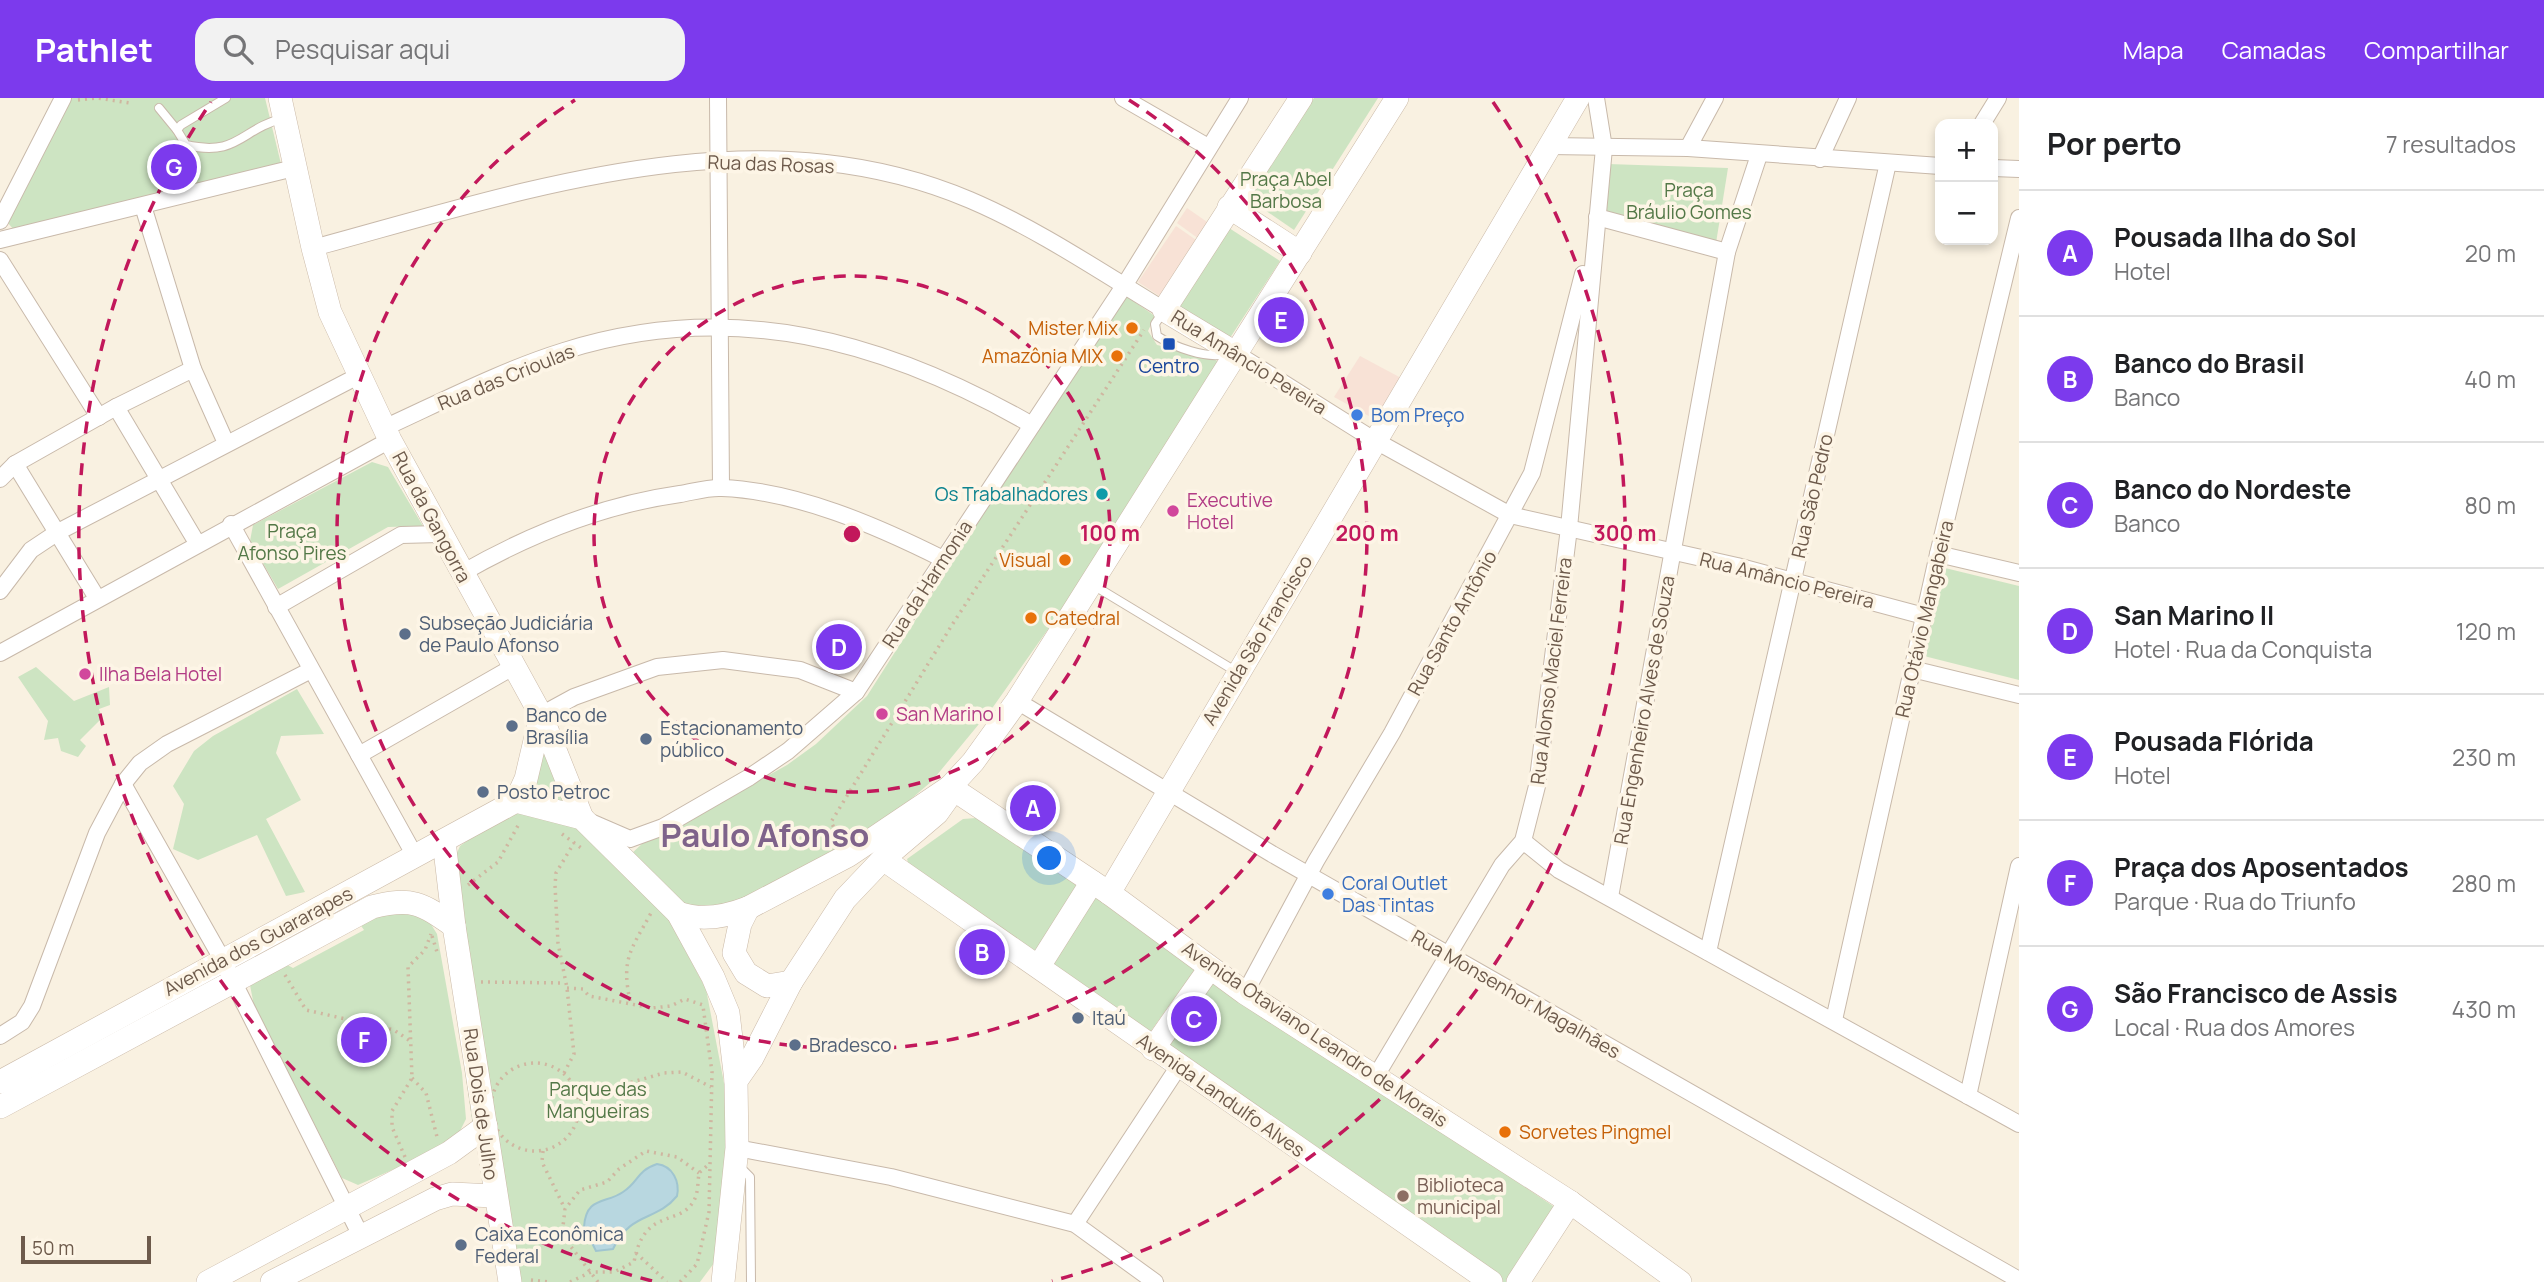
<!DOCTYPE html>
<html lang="pt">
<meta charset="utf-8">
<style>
:root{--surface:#fff;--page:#f2f2f2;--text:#202124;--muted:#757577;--line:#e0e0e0;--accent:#7c3aed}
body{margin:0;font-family:Manrope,sans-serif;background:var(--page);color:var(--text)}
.controls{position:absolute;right:21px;top:21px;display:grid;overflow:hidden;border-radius:14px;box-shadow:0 4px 10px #0003}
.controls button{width:63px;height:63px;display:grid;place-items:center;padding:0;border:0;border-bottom:2px solid var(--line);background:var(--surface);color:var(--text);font:35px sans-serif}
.scale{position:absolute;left:21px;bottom:18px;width:130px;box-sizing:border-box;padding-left:7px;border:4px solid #6d5a4b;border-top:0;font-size:19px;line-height:24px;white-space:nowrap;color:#6d5a4b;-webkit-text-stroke:5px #fdf5e6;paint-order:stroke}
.you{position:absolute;left:1050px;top:761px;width:24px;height:24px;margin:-18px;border:5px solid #fff;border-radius:50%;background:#1a73e8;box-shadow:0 0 0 10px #1a73e833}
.badge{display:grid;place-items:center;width:46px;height:46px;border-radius:50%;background:var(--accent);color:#fff;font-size:23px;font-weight:700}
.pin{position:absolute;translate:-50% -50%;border:4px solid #fff;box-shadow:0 2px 7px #0006}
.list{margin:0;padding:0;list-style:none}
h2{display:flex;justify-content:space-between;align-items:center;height:91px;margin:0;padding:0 28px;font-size:30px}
h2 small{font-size:23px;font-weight:400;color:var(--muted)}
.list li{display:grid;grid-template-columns:46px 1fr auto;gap:21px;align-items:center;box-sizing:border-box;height:126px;padding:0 28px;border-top:2px solid var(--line)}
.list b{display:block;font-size:26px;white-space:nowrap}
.list p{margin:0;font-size:23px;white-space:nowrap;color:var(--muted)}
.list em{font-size:23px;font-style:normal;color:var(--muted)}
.icon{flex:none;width:38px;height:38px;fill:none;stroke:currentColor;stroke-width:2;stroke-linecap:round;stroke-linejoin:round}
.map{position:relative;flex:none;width:2019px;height:1184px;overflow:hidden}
header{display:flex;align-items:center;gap:42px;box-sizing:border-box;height:98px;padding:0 35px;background:var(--accent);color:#fff}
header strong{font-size:33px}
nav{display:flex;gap:38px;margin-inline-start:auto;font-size:24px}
.search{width:490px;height:63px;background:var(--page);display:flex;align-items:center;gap:18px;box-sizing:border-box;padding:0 24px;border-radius:21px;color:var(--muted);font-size:26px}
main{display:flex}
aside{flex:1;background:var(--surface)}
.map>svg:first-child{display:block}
.commercial{fill:#f8e2d6}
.green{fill:#cde4c2}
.water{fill:#b8d7e0;stroke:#a0c5d0;stroke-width:2}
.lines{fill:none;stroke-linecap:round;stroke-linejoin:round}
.lane-casing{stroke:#c8b9aa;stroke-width:10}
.street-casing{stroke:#c8b9aa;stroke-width:18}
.secondary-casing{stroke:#cbbaa8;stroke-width:24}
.path{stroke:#cfb6a0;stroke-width:3.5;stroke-dasharray:2 5;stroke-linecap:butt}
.lane{stroke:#fff;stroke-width:8}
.street{stroke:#fff;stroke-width:16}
.secondary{stroke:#fff;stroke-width:23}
.ring{fill:none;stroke:#c2185b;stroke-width:3.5;stroke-dasharray:12 9}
.food-dot{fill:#e8710a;stroke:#fdf5e6;stroke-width:2.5}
.transit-dot{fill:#1a4fb4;stroke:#fdf5e6;stroke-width:2.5}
.shop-dot{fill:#3f7fe0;stroke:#fdf5e6;stroke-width:2.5}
.culture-dot{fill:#0f9aa8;stroke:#fdf5e6;stroke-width:2.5}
.hotel-dot{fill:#d1479c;stroke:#fdf5e6;stroke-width:2.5}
.service-dot{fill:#5c6f8a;stroke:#fdf5e6;stroke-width:2.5}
.education-dot{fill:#8d6e63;stroke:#fdf5e6;stroke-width:2.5}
.labels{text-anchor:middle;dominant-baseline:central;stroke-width:7;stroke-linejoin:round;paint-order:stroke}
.street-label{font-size:19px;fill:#6d5a4b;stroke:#fdf5e6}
.park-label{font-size:19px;fill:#537847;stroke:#fdf5e6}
.food-label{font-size:19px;fill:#c56008;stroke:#fdf5e6;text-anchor:end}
.transit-label{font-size:19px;fill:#164399;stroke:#fdf5e6}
.shop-label{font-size:19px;fill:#366cbe;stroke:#fdf5e6;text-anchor:start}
.culture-label{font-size:19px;fill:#0d838f;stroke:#fdf5e6;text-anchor:end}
.hotel-label{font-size:19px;fill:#b23c85;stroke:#fdf5e6;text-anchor:start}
.service-label{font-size:19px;fill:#4e5e75;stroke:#fdf5e6;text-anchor:start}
.education-label{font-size:19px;fill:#785e54;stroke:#fdf5e6;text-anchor:start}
.town-label{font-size:33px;font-weight:bold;fill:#7f638a;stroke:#fdf5e6}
.centre{fill:#c2185b;stroke:#fdf5e6;stroke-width:3.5}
.ring-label{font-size:21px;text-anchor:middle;font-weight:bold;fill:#c2185b;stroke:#fdf5e6;stroke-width:7;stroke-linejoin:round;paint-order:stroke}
</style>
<header>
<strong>Pathlet</strong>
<div class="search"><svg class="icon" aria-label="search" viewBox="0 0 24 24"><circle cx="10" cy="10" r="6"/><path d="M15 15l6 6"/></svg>Pesquisar aqui</div>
<nav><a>Mapa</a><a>Camadas</a><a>Compartilhar</a></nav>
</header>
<main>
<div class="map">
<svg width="2019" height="1184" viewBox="0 0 2019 1184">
<rect width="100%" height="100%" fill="#f9f1e1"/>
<!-- commercial -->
<g class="commercial">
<path d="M1187,110L1210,126L1199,141L1177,125Z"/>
<path d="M1176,128L1199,144L1161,199L1138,184Z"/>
<path d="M1360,258L1403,281L1378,323L1334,299Z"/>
</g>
<!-- green -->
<g class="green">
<path d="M69,0H265L281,66L14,132L8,125Z"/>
<path d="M1314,0H1378L1294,132L1246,99Z"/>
<path d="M1608,66L1728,70L1716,145L1607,113Z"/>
<path d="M1229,130L1280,163L1228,243L1177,209Z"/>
<path d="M1123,196L1155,218L1148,233L1157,247L1208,258L1219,264L1075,493L993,609L932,683L875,732L803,772L728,808L684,810L631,756L644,744L673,731L787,667L816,646L867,598Z"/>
<path d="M372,364L388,369L423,428L388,429L278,491L250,443L253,427Z"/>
<path d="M1945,470L2019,488V582L1924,558Z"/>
<path d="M36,569L74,603L109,589L110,607L99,611L102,620L80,642L86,648L78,659L61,653L58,640L44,642L48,623L18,579Z"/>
<path d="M297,591L324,636L281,638L276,655L301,702L266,721L305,794L286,798L257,737L198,762L173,751L184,706L173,688L194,653L213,638Z"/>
<path d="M546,642L562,682L670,824L706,891L729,1011L720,1157L700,1184H512L492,1128L472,1022L447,846L452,766L460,748L527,699Z"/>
<path d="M976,720L1081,788L1033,857L910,770L907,761L963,721Z"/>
<path d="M1095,794L1196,870L1148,937L1046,865Z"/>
<path d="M384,810L426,818L437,836L462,975L466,1021L458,1037L440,1051L358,1087L342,1080L254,908L250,887L280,863L293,870L364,832L357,822Z"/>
<path d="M1211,884L1367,983L1556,1110L1510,1184H1473L1167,946Z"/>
</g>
<!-- water -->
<path class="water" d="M657,1066C673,1068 680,1084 677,1098C656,1124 631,1113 613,1151L596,1153L584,1129C586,1098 606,1106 623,1094C639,1084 636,1073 657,1066Z"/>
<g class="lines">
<!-- lane casing -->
<g class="lane-casing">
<g id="lane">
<path d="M226,0L181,27L177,32L186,47C239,59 240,31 284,20"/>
<path d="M159,10L177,32"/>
<path d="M1163,214L1155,226L1157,238C1174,249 1206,261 1226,256"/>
<path d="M1093,487L1237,574"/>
<path d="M740,1069L750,1079L751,1184"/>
</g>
</g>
<!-- street casing -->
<g class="street-casing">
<g id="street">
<path d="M718,0L721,390"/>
<path d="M1123,0L1208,49"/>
<path d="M1982,26L1998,0"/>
<path d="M1549,48L1688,50L1940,68"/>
<path d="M1688,50L1715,0"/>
<path d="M1820,61L1848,0"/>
<path d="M1993,70L2019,71"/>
<path d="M143,108L193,271L226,345"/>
<path d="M1597,119L1727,154"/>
<path d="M0,123L63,0"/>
<path d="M0,142L294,70"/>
<path d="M313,150C524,93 756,11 970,102C1038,131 1101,174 1164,212"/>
<path d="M0,162L99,319"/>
<path d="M1237,256L1374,342L1510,417L1737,468L1924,518"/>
<path d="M116,309L197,445"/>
<path d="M384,330C443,303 503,272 564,253C732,200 884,242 1032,327"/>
<path d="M15,366L97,500"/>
<path d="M0,381L15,366L116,309L193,271"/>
<path d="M231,426L415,758"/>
<path d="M1938,456L2019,475"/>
<path d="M462,475C530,436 602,407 680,396C693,394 708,389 722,390C797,393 877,428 943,461"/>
<path d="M0,493L31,452L58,434L358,278"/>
<path d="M276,509L401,437L440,436"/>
<path d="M0,555L390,342"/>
<path d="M1912,571L2019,597"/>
<path d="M1017,603L1272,756L2019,1182"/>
<path d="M541,617L574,599L657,569L723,562L800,572L856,594"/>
<path d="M359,657L513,569"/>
<path d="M123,686L222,861L361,1138"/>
<path d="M593,725L630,741L663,729L748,680L788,653L856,594L1124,188L1240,0"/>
<path d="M1523,743L1559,772L2019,1026"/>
<path d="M1610,799L1727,154L1759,57"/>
<path d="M1708,854L1888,65"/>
<path d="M1245,895L1316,763L1392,635L1532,375L1583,176"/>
<path d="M1834,922L1938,456L2019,120"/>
<path d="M0,938L22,924L32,908L97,735L123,686L140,665L167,646L311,572"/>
<path d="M1376,978L1502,767L1523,743L1537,688L1569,430L1604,50L1596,0"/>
<path d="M1968,998L2019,768"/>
<path d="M737,1050L891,1079L1075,1126L1155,1184"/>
<path d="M1075,1126L1179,968"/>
</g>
</g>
<!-- secondary casing -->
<g class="secondary-casing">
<g id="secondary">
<path d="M280,0L313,150L330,214L390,342L541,617L582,720"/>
<path d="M1229,109L1300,155"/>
<path d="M1237,256L1164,212L1301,0"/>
<path d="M516,703L582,720L678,815L713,879L728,915L736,983"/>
<path d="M516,703L526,681L541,617"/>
<path d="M444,743L454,828L510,1184"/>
<path d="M883,761L1491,1184"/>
<path d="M1109,795L1578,0"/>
<path d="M748,810L740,826L734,855L746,875L767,888L791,884"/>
<path d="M678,815C701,823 725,819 748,810L849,757L950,689L1109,795L1245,895L1570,1104L1680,1184"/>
<path d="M1039,868L1092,784"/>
<path d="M1153,951L1210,870"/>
<path d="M0,984L516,703"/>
<path d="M0,1009L372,809C412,799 421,805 454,828"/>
<path d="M208,1184L449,1055L486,1028"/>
<path d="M272,1184L435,1101L452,1096L494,1098"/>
<path d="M723,1184L737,1050L736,983L752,960L791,884L845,801L883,761L937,715L947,701L950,689L973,664L1017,603L1397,0"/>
<path d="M1518,1184L1570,1104"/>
</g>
</g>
<!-- path -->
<g class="path">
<path d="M78,2L97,0L130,5"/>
<path d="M562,736L584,752"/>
<path d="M840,741L831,724L952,527L1144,232"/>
<path d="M468,787L498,764L520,724"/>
<path d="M432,838L437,854"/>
<path d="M285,877L306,912L394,932L413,945"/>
<path d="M481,884L564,885"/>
<path d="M567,890L583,891L589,898L652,910L671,908L685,901L703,907"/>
<path d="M630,903C621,860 631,852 651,815"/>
<circle cx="535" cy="1009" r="44"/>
<path d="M564,975L574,956L567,890L558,845L555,787L556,775L574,745"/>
<path d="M412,980L426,995L437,1039"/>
<path d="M579,1001L619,994L629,985L664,975L682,974L711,989"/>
<path d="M543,1053L542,1064L565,1111"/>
<path d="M405,1059L392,1029V1013L412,980L408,869L425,852L431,836"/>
<path d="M636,1155L667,1184"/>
<path d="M531,1182L550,1184"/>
<path d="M570,1184L591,1174H614L634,1164C645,1105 683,1132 696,1098C698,1091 698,1082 699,1075L709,1066"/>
<path d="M598,1184L562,1137L565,1111L580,1092L607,1084L619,1071L646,1053L677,1059L699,1075"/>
<path d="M680,1184L697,1166L709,1114L712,974L703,908"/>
</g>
<!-- lane -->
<use href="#lane" class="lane"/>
<!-- street -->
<use href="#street" class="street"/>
<!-- secondary -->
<use href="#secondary" class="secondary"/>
</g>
<!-- distance rings -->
<g class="ring">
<circle cx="852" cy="436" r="258"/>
<path d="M1129 2A515 515 0 1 1 575 2"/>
<path d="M652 1183A773 773 0 0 1 211 4M1493 4A773 773 0 0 1 1052 1183"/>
</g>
<!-- markers -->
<g class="food-dot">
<circle cx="1132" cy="230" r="7"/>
<circle cx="1117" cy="258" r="7"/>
<circle cx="1065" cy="462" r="7"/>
<circle cx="1031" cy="520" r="7"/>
<circle cx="1505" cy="1034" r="7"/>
</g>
<rect class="transit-dot" x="1162" y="239" width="14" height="14" rx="3.5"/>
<g class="shop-dot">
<circle cx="1357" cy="317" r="7"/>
<circle cx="1328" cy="796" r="7"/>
</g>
<circle class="culture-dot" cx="1102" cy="396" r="7"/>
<g class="hotel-dot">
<circle cx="1173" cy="413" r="7"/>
<circle cx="85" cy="576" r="7"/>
<circle cx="882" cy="616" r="7"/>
</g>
<g class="service-dot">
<circle cx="405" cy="536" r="7"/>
<circle cx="512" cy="628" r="7"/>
<circle cx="646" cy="641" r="7"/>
<circle cx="483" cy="694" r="7"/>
<circle cx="1078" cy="920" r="7"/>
<circle cx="795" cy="947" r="7"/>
<circle cx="461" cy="1147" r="7"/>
</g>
<circle class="education-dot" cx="1403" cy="1098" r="7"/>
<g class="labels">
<!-- street labels -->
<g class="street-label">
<text transform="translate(771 66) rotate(2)">Rua das Rosas</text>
<text transform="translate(1249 264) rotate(32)">Rua Amâncio Pereira</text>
<text transform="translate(506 279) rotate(-22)">Rua das Crioulas</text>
<text transform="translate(1812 398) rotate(-77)">Rua São Pedro</text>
<text transform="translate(432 419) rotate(62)">Rua da Gangorra</text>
<text transform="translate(1787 482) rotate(14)">Rua Amâncio Pereira</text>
<text transform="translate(927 486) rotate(-57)">Rua da Harmonia</text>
<text transform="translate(1924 521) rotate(-77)">Rua Otávio Mangabeira</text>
<text transform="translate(1452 525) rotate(-61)">Rua Santo Antônio</text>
<text transform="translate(1257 542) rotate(-59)">Avenida São Francisco</text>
<text transform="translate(1551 573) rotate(-83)">Rua Alonso Maciel Ferreira</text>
<text transform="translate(1644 612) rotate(-80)">Rua Engenheiro Alves de Souza</text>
<text transform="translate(258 843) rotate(-28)">Avenida dos Guararapes</text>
<text transform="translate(1516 896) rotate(30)">Rua Monsenhor Magalhães</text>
<text transform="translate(1315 936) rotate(34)">Avenida Otaviano Leandro de Morais</text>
<text transform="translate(1221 997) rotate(35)">Avenida Landulfo Alves</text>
<text transform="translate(481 1006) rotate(82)">Rua Dois de Julho</text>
</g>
<!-- park labels -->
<g class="park-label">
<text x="1286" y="81">Praça Abel<tspan x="1286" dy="22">Barbosa</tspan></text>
<text x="1689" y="92">Praça<tspan x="1689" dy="22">Bráulio Gomes</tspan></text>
<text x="292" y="433">Praça<tspan x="292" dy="22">Afonso Pires</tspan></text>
<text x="598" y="991">Parque das<tspan x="598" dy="22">Mangueiras</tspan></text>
</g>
<!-- food labels -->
<g class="food-label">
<text x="1118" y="230">Mister Mix</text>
<text x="1103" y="258">Amazônia MIX</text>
<text x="1051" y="462">Visual</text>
<text x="1045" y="520" text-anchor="start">Catedral</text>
<text x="1519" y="1034" text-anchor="start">Sorvetes Pingmel</text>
</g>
<!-- transit labels -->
<g class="transit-label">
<text x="1169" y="268">Centro</text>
</g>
<!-- shop labels -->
<g class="shop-label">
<text x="1371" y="317">Bom Preço</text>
<text x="1342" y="785">Coral Outlet<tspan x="1342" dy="22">Das Tintas</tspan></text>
</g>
<!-- culture labels -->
<g class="culture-label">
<text x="1088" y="396">Os Trabalhadores</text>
</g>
<!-- hotel labels -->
<g class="hotel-label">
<text x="1187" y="402">Executive<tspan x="1187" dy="22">Hotel</tspan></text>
<text x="99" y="576">Ilha Bela Hotel</text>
<text x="896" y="616">San Marino I</text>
</g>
<!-- service labels -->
<g class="service-label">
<text x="419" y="525">Subseção Judiciária<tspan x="419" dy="22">de Paulo Afonso</tspan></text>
<text x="526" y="617">Banco de<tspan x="526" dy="22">Brasília</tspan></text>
<text x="660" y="630">Estacionamento<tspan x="660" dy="22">público</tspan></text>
<text x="497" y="694">Posto Petroc</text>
<text x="1092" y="920">Itaú</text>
<text x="809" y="947">Bradesco</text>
<text x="475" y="1136">Caixa Econômica<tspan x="475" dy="22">Federal</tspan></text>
</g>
<!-- education labels -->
<g class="education-label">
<text x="1417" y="1087">Biblioteca<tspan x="1417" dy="22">municipal</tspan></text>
</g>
<!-- town labels -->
<g class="town-label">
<text x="765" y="736">Paulo Afonso</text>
</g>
</g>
<circle cx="852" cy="436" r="10" class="centre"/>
<g class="ring-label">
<text x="1110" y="443">100 m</text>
<text x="1367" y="443">200 m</text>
<text x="1625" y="443">300 m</text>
</g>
</svg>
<div class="controls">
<button>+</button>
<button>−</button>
</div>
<div class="scale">50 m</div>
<div class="you"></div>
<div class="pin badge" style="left:1033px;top:710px">A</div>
<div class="pin badge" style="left:982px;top:854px">B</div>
<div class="pin badge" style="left:1194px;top:921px">C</div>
<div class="pin badge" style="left:839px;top:549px">D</div>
<div class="pin badge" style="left:1281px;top:222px">E</div>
<div class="pin badge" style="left:364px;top:942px">F</div>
<div class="pin badge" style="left:174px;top:69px">G</div>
</div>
<aside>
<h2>Por perto<small>7 resultados</small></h2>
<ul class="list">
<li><span class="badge">A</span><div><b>Pousada Ilha do Sol</b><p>Hotel</p></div><em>20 m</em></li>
<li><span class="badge">B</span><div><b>Banco do Brasil</b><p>Banco</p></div><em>40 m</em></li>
<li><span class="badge">C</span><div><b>Banco do Nordeste</b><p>Banco</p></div><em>80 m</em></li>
<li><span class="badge">D</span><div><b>San Marino II</b><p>Hotel · Rua da Conquista</p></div><em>120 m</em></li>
<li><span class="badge">E</span><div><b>Pousada Flórida</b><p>Hotel</p></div><em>230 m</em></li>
<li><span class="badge">F</span><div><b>Praça dos Aposentados</b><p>Parque · Rua do Triunfo</p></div><em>280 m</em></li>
<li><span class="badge">G</span><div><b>São Francisco de Assis</b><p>Local · Rua dos Amores</p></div><em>430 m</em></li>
</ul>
</aside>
</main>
